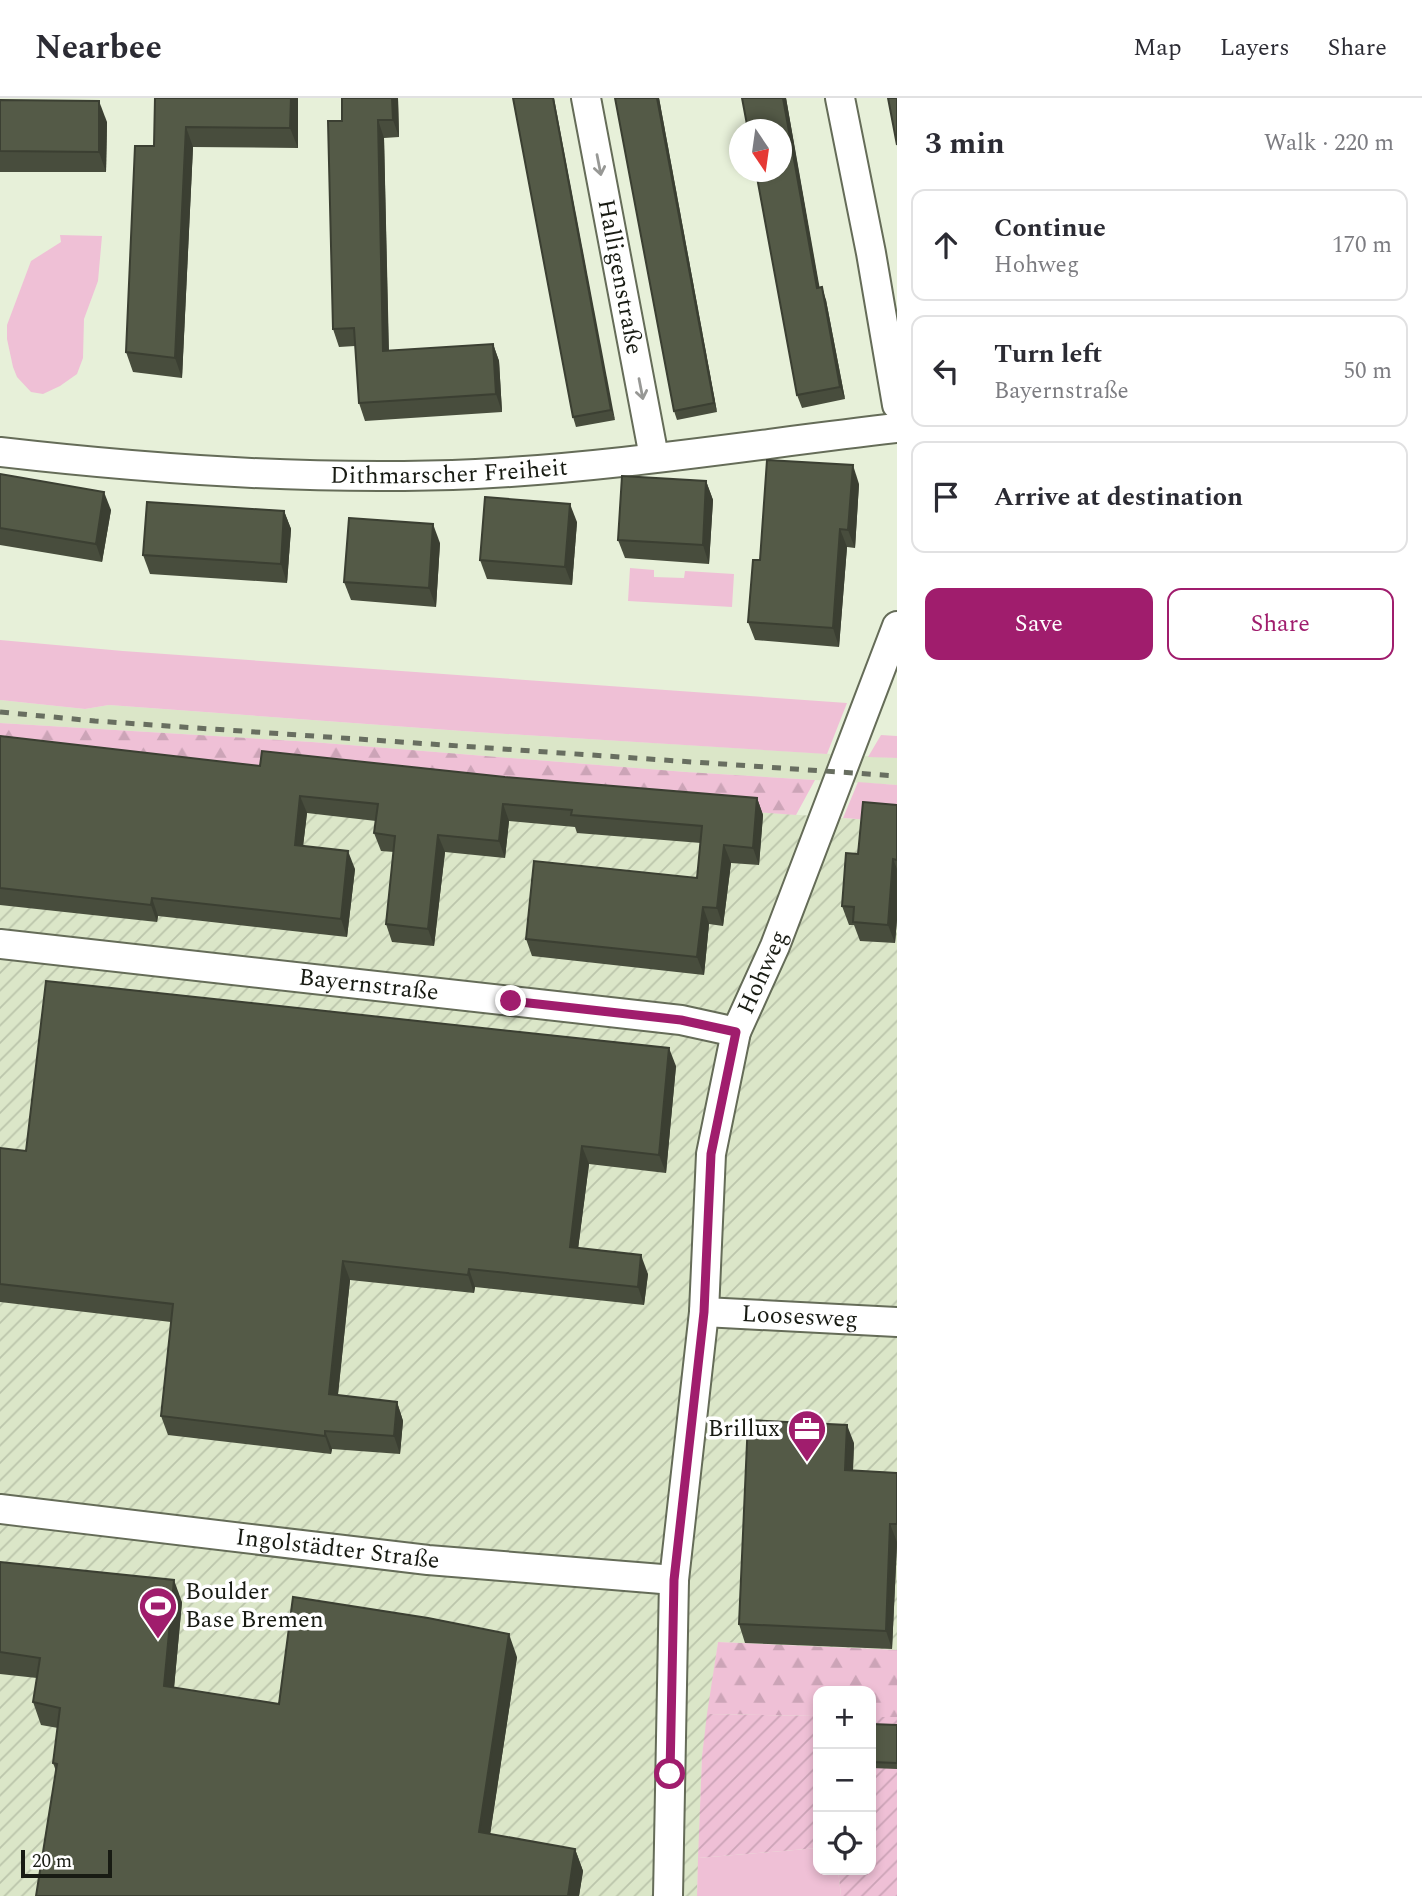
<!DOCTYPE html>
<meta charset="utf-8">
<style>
:root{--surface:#fff;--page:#f7f7f7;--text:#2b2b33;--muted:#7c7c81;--line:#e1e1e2;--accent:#a01d6d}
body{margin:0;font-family:Spectral,serif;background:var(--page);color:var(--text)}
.controls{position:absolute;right:21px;bottom:21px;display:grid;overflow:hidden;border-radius:14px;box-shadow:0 4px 10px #0003}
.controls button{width:63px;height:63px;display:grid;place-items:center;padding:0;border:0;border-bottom:2px solid var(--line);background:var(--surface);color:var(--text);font:35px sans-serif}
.compass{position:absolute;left:729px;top:21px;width:63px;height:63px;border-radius:50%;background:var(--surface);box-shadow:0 4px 10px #0003;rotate:167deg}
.scale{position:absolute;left:21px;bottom:18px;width:91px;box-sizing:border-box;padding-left:7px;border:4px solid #181b13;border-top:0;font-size:19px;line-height:24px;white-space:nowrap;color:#181b13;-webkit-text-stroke:5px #fff;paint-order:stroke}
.stop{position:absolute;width:21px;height:21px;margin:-16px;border:5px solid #a01d6d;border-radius:50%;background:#fff}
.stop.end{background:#a01d6d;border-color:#fff;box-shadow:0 2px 7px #0008}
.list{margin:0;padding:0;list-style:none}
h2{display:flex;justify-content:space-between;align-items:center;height:91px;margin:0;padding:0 28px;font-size:30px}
h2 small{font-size:23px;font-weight:400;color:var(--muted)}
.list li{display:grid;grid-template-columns:46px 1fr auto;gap:21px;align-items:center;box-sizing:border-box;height:112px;margin:0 14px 14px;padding:0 14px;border:2px solid var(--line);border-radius:14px}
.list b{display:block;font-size:26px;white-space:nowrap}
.list p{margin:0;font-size:23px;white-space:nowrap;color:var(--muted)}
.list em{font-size:23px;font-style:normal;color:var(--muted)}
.actions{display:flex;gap:14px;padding:21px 28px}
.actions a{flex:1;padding:16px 0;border:2px solid var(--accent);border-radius:14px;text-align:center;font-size:24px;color:var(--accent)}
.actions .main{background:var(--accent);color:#fff}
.icon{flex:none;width:38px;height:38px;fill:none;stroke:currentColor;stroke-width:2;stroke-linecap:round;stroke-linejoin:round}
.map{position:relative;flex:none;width:897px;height:1798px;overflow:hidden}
header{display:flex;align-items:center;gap:42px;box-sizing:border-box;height:98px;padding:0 35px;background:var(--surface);border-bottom:2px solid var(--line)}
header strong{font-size:33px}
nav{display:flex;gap:38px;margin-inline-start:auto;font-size:24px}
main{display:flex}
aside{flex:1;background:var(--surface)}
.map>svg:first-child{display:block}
.built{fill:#dbe6c8}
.industrial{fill:url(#industrial-furrows)}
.green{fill:#efc0d6}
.forest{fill:url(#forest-firs)}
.garden{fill:url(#garden-furrows)}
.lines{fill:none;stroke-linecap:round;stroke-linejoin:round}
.street-casing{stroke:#656c58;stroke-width:32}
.street{stroke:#fff;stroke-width:28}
.rail{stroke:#686e60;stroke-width:5;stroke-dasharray:9 9;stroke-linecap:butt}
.wall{fill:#484d3d}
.shaded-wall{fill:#3b3f32}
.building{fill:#545a47;stroke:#3b3f32;stroke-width:2}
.oneway{stroke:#979895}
.route{stroke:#a01d6d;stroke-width:9}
.labels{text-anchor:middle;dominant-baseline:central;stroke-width:7;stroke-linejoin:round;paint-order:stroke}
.street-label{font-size:24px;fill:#181b13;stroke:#fff}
.poi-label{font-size:24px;fill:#181b13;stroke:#fff;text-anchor:end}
</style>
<header>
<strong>Nearbee</strong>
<nav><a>Map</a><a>Layers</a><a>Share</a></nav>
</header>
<main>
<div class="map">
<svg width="897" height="1798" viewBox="0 0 897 1798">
<defs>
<pattern id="industrial-furrows" width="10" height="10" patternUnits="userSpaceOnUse" patternTransform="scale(1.75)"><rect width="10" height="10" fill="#dbe6c8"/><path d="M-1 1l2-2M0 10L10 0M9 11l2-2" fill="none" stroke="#bbc5ab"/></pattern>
<pattern id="forest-firs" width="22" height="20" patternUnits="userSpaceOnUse" patternTransform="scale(1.75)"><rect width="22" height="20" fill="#efc0d6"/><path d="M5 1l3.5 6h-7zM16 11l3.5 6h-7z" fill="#cca4b7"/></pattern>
<pattern id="garden-furrows" width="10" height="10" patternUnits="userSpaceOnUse" patternTransform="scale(1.75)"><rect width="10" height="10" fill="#efc0d6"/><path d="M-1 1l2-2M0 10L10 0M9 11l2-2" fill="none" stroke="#cca4b7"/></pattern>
</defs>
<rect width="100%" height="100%" fill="#e7f0d9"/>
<!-- built -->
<path class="built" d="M0,602L85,611L109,607L476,634L897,660V687L686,674L312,644L0,625Z"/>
<!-- industrial -->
<path class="industrial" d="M0,652L519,697L897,724V1552L718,1544L702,1658L697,1798H0Z"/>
<!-- green -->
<g class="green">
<path d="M60,137L102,138L98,183L84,221L83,260L77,276L60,288L43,296L31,294L17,279L13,269L7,241V227L31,163L61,144Z"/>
<path d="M630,470L654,472V479L684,480L685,473L734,476L732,509L628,503Z"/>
<path d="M0,542L123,553L847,605L827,656L476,634L109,607L85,611L0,602Z"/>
<path d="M881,637L897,638V660L868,659Z"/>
<path d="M858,684L897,687V724L843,720Z"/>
<path d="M818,1750V1772H838L841,1798H697L698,1760Z"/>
</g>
<!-- forest -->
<g class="forest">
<path d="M0,625L312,644L686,674L815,682L796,717L519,697L0,652Z"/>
<path d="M718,1544L897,1552V1619H871V1593H818V1618L707,1616Z"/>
</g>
<!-- garden -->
<g class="garden">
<path d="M707,1616L818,1618V1750L698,1760L702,1658Z"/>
<path d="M871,1619H897V1798H841L838,1772H871Z"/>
</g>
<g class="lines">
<!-- street casing -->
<g class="street-casing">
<g id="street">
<path id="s1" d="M586,0L654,359"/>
<path d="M840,0L871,155L897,307"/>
<path id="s2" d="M0,354C156,372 318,383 476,376C617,369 757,346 897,330"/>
<path id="s3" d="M0,846L681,922L736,934"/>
<path id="s4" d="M704,1214L897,1224"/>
<path id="s5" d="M0,1411L428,1462L674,1482"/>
<path id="s6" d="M668,1798L674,1482L704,1214L711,1056L736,934L775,848L897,528"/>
</g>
</g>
<!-- street -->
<use href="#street" class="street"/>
<!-- rail -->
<path class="rail" d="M0,614L95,623L897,678"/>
</g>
<!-- wall -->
<g class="wall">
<path d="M155,0H298V50L193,49L182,280L133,274L126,254L154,48Z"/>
<path d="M398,0L399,39L384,40L389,253L493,246L499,263L502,314L365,323L359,305L355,248L339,249L333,231L342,23Z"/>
<path d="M513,0L615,322L576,329L573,319Z"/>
<path d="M615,0H659L717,314L677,322L674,313Z"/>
<path d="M742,0H786L819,190L826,202L845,301L802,310L797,297Z"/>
<path d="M0,2L107,24L106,74H0Z"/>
<path d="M0,376L111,412L102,464L0,447Z"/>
<path d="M706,383L713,402L709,466L625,460L618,442Z"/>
<path d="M859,386L855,450L847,449L839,549L755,542L748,524Z"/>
<path d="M284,413L291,431L287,485L150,476L143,457Z"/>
<path d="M577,424L572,487L487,481L480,462Z"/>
<path d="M440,445L436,509L351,502L344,484Z"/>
<path d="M0,638L260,668L505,679L757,700L763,717L759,767L731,765L723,828L709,826L704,877L532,858L526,841L697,780L701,745L577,735L575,729L509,723L505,760L445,754L434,848L392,844L386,826L394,754L381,753L374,735L376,723L307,715L303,748L355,771L347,839L158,818L157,824L0,807Z"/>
<path d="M897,707V821L895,845L860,843L854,827H849L842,808L858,756Z"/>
<path d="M676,968L666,1075L589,1066L578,1150L648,1176L644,1207L475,1189L474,1195L350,1182L338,1297L397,1304L403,1323L400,1356L332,1351L331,1356L168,1337L161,1318L171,1224L0,1204V1050L26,1053Z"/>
<path d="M854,1345L853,1373L897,1375V1448L892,1551L745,1545L739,1526Z"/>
<path d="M0,1464L182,1504L174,1590L279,1606L517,1559L490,1736L575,1751L583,1773L579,1798H36L56,1673L53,1665L58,1630L41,1627L33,1604L37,1580L0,1576Z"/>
<path d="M871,1626L897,1627V1671L871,1670Z"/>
</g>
<!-- shaded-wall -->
<g class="shaded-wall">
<path d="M291,0H298V50L290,30Z"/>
<path d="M392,0H398L399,39L393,22Z"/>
<path d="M553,0H554L615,322L611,312Z"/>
<path d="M657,0H659L717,314L714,305Z"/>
<path d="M783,0H786L822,203L817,190Z"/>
<path d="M99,3L107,24L106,74L99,54Z"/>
<path d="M378,22L384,40L389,270L383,253Z"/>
<path d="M186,29L193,49L182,280L175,260Z"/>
<path d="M822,189L826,202L845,301L840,289Z"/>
<path d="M493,246L499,263L502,314L496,296Z"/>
<path d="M853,367L859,386L855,450L848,432Z"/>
<path d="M706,383L713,402L709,466L703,447Z"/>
<path d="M104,394L111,412L102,464L96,446Z"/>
<path d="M570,406L577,424L572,487L565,469Z"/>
<path d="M284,413L291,431L287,485L281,466Z"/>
<path d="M433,426L440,445L436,509L429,490Z"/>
<path d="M840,431L847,449L839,549L833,530Z"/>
<path d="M300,698L307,715L301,765L295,747Z"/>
<path d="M757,700L763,717L759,767L753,750Z"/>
<path d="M503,706L509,723L505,760L499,743Z"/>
<path d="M438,737L445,754L434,848L428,831Z"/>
<path d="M724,747L731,765L723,828L717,810Z"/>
<path d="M348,753L355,771L347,839L341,821Z"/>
<path d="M893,761L897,771V821L895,845L888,827Z"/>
<path d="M152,800L158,818L157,824L151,807Z"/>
<path d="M703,809L709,826L704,877L697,859Z"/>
<path d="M669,950L676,968L666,1075L659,1057Z"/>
<path d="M582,1048L589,1066L576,1167L570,1149Z"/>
<path d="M641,1157L648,1176L644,1207L638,1189Z"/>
<path d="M343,1163L350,1182L336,1314L329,1296Z"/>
<path d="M469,1171L475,1189L474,1195L468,1177Z"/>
<path d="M397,1304L403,1323L400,1356L394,1338Z"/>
<path d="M847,1327L854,1345L852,1391L845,1372Z"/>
<path d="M325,1333L332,1351L331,1356L325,1338Z"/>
<path d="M890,1426L897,1444L892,1551L886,1533Z"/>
<path d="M174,1482L182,1504L172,1611L164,1588Z"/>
<path d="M509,1536L517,1559L487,1757L479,1734Z"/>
<path d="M575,1751L583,1773L579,1798H568Z"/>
</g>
<!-- building -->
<g class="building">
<path d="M155,0H291L290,30L186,29L175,260L126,254L135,48H154Z"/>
<path d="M342,0H392L393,22H378L383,253L493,246L496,296L359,305L354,230L333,231L328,23H342Z"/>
<path d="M513,0H553L611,312L573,319Z"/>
<path d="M615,0H657L714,305L674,313Z"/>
<path d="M742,0H783L817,190L822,189L840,289L797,297L756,74H781V32H748Z"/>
<path d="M888,0H897V47Z"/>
<path d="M0,2L99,3V54L0,53Z"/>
<path d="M767,362L853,367L848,432L840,431L833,530L748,524L753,462H760Z"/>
<path d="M0,376L104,394L96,446L0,430Z"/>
<path d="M622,378L706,383L703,447L618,442Z"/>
<path d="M485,399L570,406L565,469L480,462Z"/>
<path d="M147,404L284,413L281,466L143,457Z"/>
<path d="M349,420L433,426L429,490L344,484Z"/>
<path d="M0,638L260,668L262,653L505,679L757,700L753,750L724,747L717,810L703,809L697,859L526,841L534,763L697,780L702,728L571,717L572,712L503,706L499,743L438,737L428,831L386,826L395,738L374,735L378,706L300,698L295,747L348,753L341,821L152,800L151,807L0,790Z"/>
<path d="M863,704L897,707V762L893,761L888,827L853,824L854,809L842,808L846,755L858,756Z"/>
<path d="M46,883L669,950L659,1057L582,1048L570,1149L641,1157L638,1189L469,1171L468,1177L343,1163L329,1296L397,1304L394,1338L325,1333V1338L161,1318L173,1206L0,1186V1050L26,1053Z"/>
<path d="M748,1322L847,1327L845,1372L897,1375V1426H890L886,1533L739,1526Z"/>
<path d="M0,1464L174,1482L164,1588L279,1606L293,1499L428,1520L509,1536L479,1734L575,1751L568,1798H36L57,1666L53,1665L60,1610L33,1604L40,1560L0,1554Z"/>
<path d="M871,1626L897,1627V1665L871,1664Z"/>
</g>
<!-- one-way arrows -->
<defs><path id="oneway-shaft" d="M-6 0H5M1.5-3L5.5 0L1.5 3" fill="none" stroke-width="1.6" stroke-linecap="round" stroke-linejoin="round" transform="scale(1.75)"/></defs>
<g class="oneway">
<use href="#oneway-shaft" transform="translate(599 67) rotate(79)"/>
<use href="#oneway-shaft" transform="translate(641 291) rotate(79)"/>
</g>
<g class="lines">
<!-- route -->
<path class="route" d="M511,903L681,922L736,934L711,1056L704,1214L674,1482L670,1676"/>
</g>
<!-- icons -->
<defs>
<g id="office-pin" transform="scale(2.0125)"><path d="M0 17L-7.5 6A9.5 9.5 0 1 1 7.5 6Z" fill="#a01d6d" stroke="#fff"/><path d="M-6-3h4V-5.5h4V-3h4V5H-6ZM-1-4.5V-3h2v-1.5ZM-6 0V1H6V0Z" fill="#fff"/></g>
<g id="stadium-pin" transform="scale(2.0125)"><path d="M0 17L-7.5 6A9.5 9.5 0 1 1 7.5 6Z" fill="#a01d6d" stroke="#fff"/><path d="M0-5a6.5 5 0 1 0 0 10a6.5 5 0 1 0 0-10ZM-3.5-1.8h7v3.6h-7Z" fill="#fff"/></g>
</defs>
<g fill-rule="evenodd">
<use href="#office-pin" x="807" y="1331"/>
<use href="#stadium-pin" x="158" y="1508"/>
</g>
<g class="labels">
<!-- street labels -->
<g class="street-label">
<text stroke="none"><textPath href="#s1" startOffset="182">Halligenstraße</textPath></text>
<text stroke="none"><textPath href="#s2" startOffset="450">Dithmarscher Freiheit</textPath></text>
<text stroke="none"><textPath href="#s6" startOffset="934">Hohweg</textPath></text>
<text stroke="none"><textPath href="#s3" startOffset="371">Bayernstraße</textPath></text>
<text stroke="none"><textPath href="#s4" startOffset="96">Loosesweg</textPath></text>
<text stroke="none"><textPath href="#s5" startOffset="340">Ingolstädter Straße</textPath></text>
</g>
<!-- poi labels -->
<g class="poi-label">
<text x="780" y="1331">Brillux</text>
<text x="185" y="1494" text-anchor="start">Boulder<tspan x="185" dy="28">Base Bremen</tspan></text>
</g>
</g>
</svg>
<div class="controls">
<button>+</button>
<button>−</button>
<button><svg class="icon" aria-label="locate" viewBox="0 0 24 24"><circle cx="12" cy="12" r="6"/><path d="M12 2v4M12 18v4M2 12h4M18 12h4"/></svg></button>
</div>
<svg class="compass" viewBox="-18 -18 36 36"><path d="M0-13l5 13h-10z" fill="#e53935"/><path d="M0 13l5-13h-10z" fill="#7c7c81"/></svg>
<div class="scale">20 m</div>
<div class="stop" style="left:670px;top:1676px"></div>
<div class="stop end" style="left:511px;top:903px"></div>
</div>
<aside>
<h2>3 min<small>Walk · 220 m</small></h2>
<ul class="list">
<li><svg class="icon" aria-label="ahead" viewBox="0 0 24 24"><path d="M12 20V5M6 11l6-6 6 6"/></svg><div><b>Continue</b><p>Hohweg</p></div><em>170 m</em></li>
<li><svg class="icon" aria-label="left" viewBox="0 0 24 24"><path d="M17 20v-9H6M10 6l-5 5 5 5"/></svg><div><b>Turn left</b><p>Bayernstraße</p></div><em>50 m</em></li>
<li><svg class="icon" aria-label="arrive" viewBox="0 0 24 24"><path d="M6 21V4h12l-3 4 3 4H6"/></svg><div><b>Arrive at destination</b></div></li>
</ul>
<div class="actions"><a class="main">Save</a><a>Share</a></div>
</aside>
</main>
